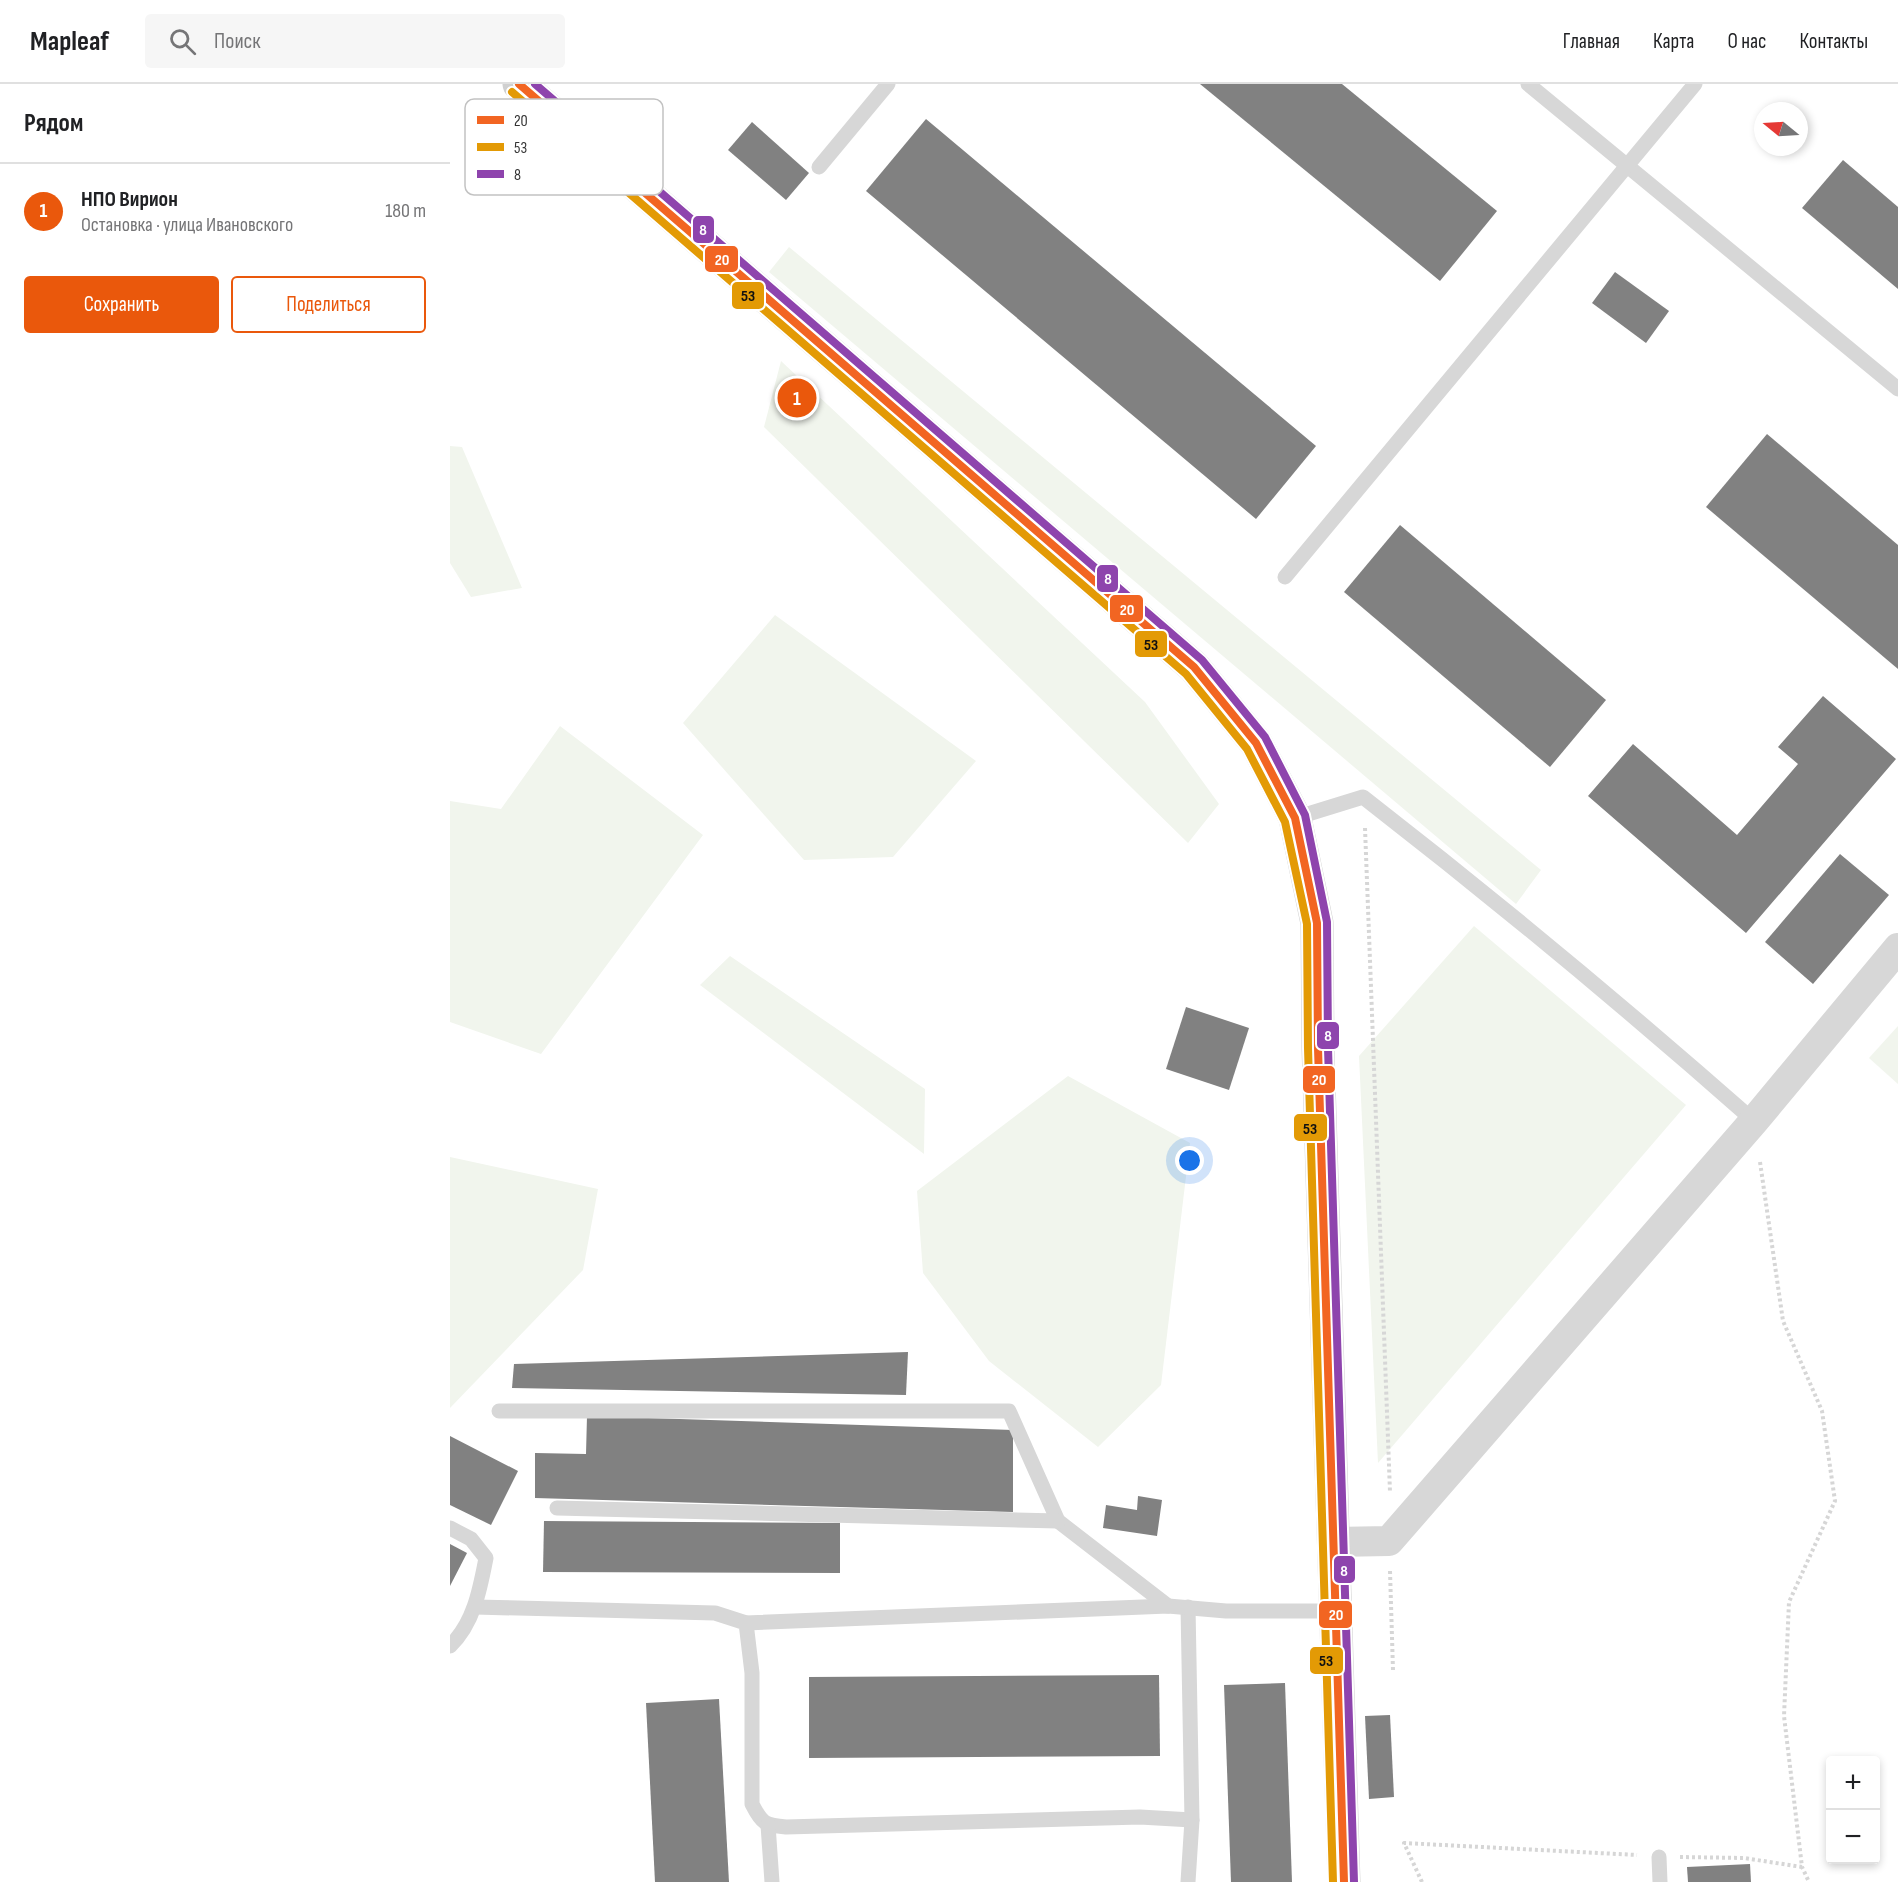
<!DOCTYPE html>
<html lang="ru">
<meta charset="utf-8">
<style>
:root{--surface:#fff;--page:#f6f6f6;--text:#202124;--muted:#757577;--line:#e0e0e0;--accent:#ea580c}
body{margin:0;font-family:"Sofia Sans Condensed",sans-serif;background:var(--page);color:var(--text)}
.controls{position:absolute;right:18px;bottom:18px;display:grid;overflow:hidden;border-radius:6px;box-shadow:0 3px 9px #0003}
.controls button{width:54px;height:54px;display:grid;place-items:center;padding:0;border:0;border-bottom:2px solid var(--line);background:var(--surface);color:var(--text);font:30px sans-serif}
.compass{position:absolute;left:1304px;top:18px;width:54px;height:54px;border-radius:50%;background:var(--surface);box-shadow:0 3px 9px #0003;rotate:288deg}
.you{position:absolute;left:740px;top:1077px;width:21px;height:21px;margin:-15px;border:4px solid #fff;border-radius:50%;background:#1a73e8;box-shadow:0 0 0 9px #1a73e833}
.badge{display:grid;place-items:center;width:39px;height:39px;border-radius:50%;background:var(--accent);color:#fff;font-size:20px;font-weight:700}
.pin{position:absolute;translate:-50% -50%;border:3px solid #fff;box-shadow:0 2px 6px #0006}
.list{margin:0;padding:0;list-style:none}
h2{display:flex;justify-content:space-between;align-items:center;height:78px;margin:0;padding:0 24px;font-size:26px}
h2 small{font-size:20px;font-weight:400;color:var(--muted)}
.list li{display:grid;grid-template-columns:39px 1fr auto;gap:18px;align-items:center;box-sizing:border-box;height:96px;padding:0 24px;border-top:2px solid var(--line)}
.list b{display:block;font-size:22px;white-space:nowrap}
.list p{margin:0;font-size:20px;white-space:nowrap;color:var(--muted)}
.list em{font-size:20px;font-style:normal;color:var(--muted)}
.actions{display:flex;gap:12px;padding:18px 24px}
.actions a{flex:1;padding:14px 0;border:2px solid var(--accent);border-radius:6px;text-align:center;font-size:21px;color:var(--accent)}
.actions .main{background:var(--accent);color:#fff}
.icon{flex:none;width:33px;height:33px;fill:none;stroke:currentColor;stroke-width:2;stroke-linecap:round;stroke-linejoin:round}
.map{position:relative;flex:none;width:1448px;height:1798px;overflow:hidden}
header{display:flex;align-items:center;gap:36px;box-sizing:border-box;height:84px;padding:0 30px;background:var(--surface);border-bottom:2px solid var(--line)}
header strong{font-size:28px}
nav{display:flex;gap:33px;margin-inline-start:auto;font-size:21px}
.search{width:420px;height:54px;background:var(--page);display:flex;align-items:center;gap:15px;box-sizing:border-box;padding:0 21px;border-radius:6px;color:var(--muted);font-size:22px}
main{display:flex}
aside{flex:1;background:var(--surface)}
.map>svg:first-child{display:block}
.green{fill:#f1f5ed}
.building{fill:#818181}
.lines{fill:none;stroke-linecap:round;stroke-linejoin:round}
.path{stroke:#d6d6d6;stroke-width:4;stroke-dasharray:3 3;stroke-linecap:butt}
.service{stroke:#d7d7d7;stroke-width:15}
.minor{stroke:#d7d7d7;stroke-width:30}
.secondary{stroke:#d0d0d0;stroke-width:33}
.bus-1-casing{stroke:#fff;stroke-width:12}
.bus-2-casing{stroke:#fff;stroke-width:12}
.bus-3-casing{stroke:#fff;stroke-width:12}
.bus-1{stroke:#f26522;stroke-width:8}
.bus-2{stroke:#e39a05;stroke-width:8}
.bus-3{stroke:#8e44ad;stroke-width:8}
.key{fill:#fff;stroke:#c2c2c2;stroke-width:1.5}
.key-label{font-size:16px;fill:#333}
.line-badge{stroke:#fff;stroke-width:2}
.badge-label{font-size:16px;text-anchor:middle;font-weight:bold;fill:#fff}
.pale-badge-label{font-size:16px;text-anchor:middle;font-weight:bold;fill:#111}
</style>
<header>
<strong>Mapleaf</strong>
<div class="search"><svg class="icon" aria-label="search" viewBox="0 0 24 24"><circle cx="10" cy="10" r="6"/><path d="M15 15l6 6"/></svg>Поиск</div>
<nav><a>Главная</a><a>Карта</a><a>О нас</a><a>Контакты</a></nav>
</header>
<main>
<aside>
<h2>Рядом<small></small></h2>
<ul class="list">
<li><span class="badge">1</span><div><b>НПО Вирион</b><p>Остановка · улица Ивановского</p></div><em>180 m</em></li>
</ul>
<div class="actions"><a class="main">Сохранить</a><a>Поделиться</a></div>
</aside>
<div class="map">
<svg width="1448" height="1798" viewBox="0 0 1448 1798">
<rect width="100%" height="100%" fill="#fff"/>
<!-- green -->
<g class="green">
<path d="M339,163L1091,786L1066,820L319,188Z"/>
<path d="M331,277L695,618L769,720L738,759L314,343Z"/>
<path d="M0,362L12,363L72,504L21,513L0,479Z"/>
<path d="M325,531L526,677L443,773L354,776L233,639Z"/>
<path d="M110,642L253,751L91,970L0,938V717L51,725Z"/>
<path d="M1024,842L1236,1021L928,1379L909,972Z"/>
<path d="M280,872L475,1005L474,1070L250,901Z"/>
<path d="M1448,942V1000L1419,974Z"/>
<path d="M618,992L740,1059L711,1301L648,1363L539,1277L473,1189L467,1107Z"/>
<path d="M0,1073L148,1105L133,1186L0,1324Z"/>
</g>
<!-- building -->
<g class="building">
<path d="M750,0H892L1047,127L990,197Z"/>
<path d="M476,35L866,362L806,435L416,107Z"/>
<path d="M302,38L359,89L336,116L278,66Z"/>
<path d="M1393,76L1448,123V205L1352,124Z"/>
<path d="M1165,188L1219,227L1196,259L1142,219Z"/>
<path d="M1317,350L1448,461V585L1256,423Z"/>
<path d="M950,441L1156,616L1100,683L894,508Z"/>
<path d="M1373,612L1446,675L1296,849L1138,712L1183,660L1287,751L1348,680L1328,663Z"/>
<path d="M1390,770L1439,811L1363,900L1315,858Z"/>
<path d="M736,923L799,944L779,1006L716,985Z"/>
<path d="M458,1268L456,1311L62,1304L64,1280Z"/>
<path d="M137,1332L563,1346V1428L85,1414V1369L136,1370Z"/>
<path d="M0,1352L68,1387L41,1441L0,1421Z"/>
<path d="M688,1412L712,1416L707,1452L653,1444L656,1421L687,1426Z"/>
<path d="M94,1437L390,1439V1489L93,1488Z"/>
<path d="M0,1460L17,1469L0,1502Z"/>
<path d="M709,1591L710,1672L359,1674V1593Z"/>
<path d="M835,1599L842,1798H781L774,1601Z"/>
<path d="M269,1615L279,1798H205L196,1619Z"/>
<path d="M940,1631L944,1713L919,1715L915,1632Z"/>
<path d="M1300,1780L1301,1798H1238L1237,1783Z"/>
</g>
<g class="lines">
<!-- path -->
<g class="path">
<path d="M915,744L940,1408"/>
<path d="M1310,1078L1333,1237L1372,1327L1385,1417L1339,1518L1334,1632L1352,1783L1359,1798"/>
<path d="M940,1487L943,1586"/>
<path d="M1230,1773L1294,1774L1352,1783"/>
<path d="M972,1798L954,1759L1187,1771"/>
</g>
<!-- service -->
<g class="service">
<path d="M1078,0L1448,305"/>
<path d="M369,83L438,0"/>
<path d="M835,493L1245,0"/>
<path d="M845,734L913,713C1047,817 1177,925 1304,1037"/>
<path d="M49,1327H559L608,1437L718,1522"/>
<path d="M107,1424L608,1437"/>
<path d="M0,1444L21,1455L36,1474C30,1505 24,1539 0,1562"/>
<path d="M25,1523L265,1529L296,1539L302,1589V1720C312,1740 315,1741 336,1743L690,1733L742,1736"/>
<path d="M738,1523L742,1736L738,1798"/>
<path d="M296,1539L718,1522L776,1527H885"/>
<path d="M318,1741L322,1798"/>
<path d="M1209,1773L1210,1798"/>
</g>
<!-- minor -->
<path class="minor" d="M884,1458L939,1457L1304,1037L1448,864"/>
<!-- secondary -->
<path class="secondary" d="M69,0L744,583L806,659L845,734L867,839L868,964L894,1798"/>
<!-- bus-1 casing -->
<g class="bus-1-casing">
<path id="bus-1" d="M69,0L744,583L806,659L845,734L867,839L868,964L894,1798"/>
</g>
<!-- bus-2 casing -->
<g class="bus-2-casing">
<path id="bus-2" d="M62,8L736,590L797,665L835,738L857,840L858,964L883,1798"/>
</g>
<!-- bus-3 casing -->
<g class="bus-3-casing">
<path id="bus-3" d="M85,0L752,576L815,653L855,731L877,838L878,964L904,1798"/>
</g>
<!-- bus-1 -->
<use href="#bus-1" class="bus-1"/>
<!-- bus-2 -->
<use href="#bus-2" class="bus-2"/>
<!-- bus-3 -->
<use href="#bus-3" class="bus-3"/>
</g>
<!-- legend -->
<rect x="15" y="15" width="198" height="96" rx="9" class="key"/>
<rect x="27" y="32" width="27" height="8" fill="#f26522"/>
<rect x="27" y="59" width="27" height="8" fill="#e39a05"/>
<rect x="27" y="86" width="27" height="8" fill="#8e44ad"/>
<g class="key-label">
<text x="64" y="42">20</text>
<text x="64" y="69">53</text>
<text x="64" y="96">8</text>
</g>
<g class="line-badge">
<rect x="242" y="131" width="23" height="29" rx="6" fill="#8e44ad"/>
<rect x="254" y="161" width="35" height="28" rx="6" fill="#f26522"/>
<rect x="281" y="197" width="34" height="29" rx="6" fill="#e39a05"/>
<rect x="646" y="480" width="23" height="29" rx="6" fill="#8e44ad"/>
<rect x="659" y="510" width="35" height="29" rx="6" fill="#f26522"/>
<rect x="684" y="546" width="34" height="28" rx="6" fill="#e39a05"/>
<rect x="866" y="937" width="24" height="29" rx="6" fill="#8e44ad"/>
<rect x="852" y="981" width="34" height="29" rx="6" fill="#f26522"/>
<rect x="843" y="1029" width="35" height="29" rx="6" fill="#e39a05"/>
<rect x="883" y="1471" width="23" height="29" rx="6" fill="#8e44ad"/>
<rect x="868" y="1516" width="35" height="29" rx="6" fill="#f26522"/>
<rect x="859" y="1562" width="35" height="29" rx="6" fill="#e39a05"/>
</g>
<g class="badge-label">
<text x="253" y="151">8</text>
<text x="272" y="181">20</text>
<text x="658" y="500">8</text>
<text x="677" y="531">20</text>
<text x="878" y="957">8</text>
<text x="869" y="1001">20</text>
<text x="894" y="1492">8</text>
<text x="886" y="1536">20</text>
</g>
<g class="pale-badge-label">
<text x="298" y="217">53</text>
<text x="701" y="566">53</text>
<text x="860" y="1050">53</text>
<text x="876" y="1582">53</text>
</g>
</svg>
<div class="controls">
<button>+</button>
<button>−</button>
</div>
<svg class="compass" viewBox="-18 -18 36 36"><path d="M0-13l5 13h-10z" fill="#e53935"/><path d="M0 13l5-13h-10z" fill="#757577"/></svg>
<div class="you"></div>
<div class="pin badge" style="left:347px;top:314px">1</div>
</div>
</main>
